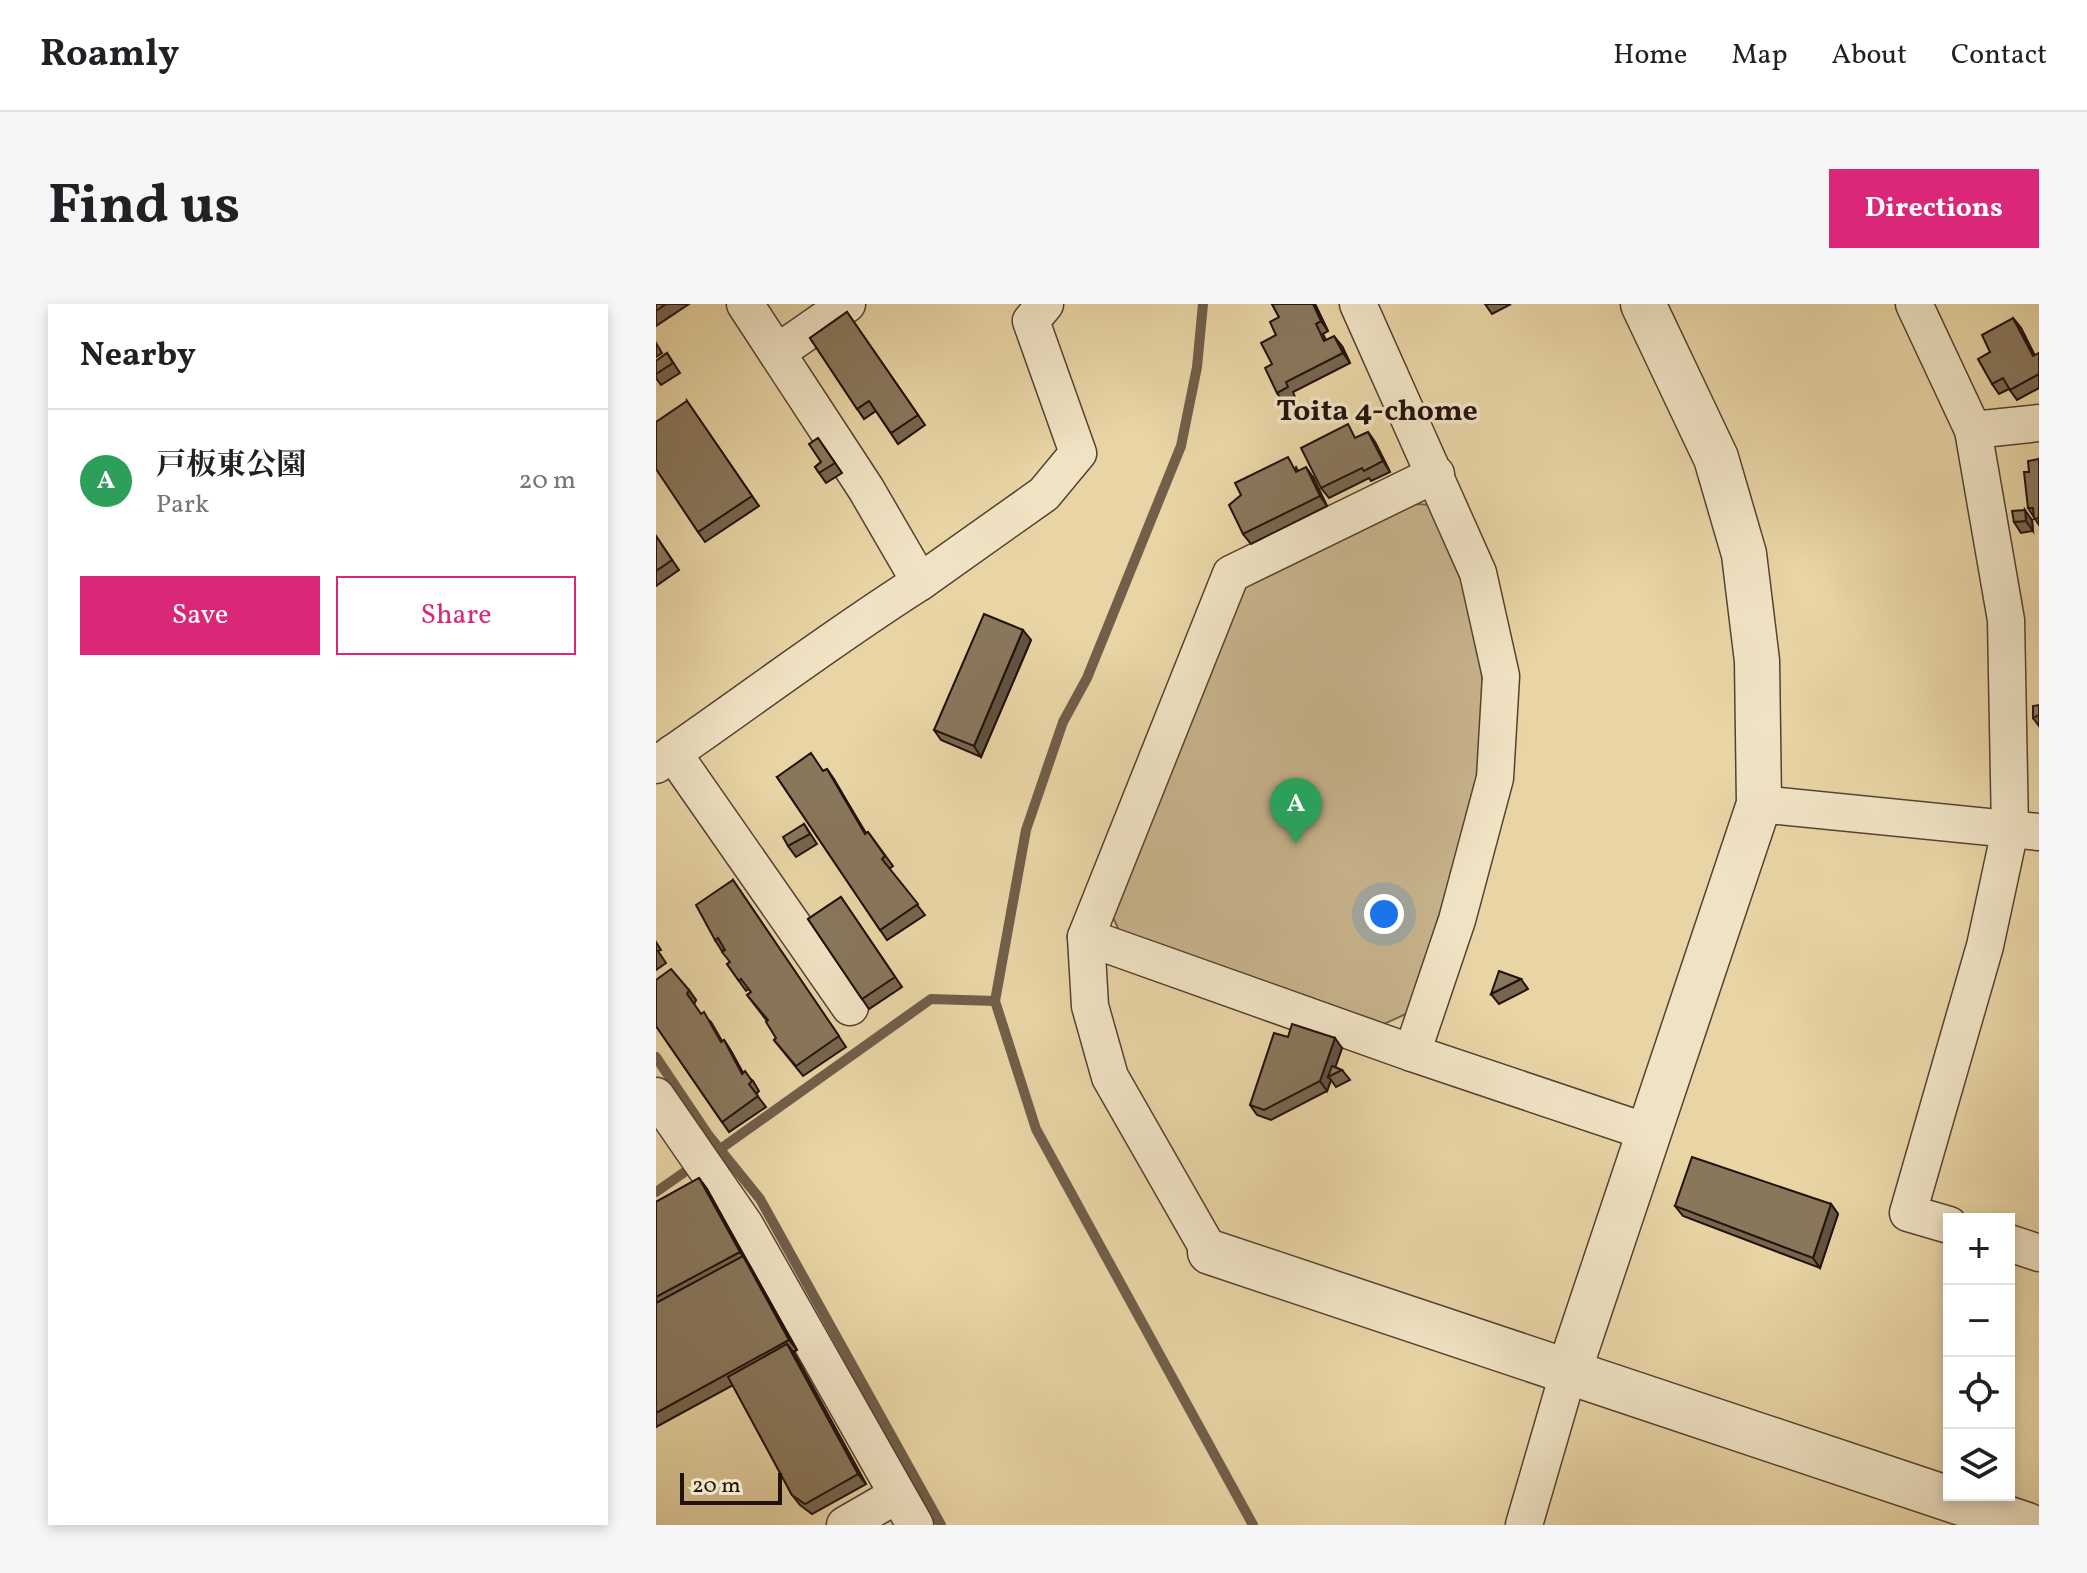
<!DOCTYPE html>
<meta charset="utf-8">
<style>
:root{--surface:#fff;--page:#f6f6f6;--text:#202124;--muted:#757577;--line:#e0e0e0;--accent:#db2777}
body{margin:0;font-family:Vollkorn,"Noto Serif JP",serif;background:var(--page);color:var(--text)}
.controls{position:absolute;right:24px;bottom:24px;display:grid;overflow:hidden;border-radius:0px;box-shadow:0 4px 12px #0003}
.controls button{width:72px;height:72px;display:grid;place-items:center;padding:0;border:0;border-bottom:2px solid var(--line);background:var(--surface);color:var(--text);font:40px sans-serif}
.scale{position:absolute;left:24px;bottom:20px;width:102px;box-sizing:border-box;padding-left:8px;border:4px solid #23120c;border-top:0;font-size:22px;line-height:28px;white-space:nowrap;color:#23120c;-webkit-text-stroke:6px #f0e3c4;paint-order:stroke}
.you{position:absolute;left:728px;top:610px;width:28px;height:28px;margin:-20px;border:6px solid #fff;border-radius:50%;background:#1a73e8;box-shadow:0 0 0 12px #1a73e833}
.badge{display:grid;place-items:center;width:52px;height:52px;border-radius:50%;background:var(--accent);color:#fff;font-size:26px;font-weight:700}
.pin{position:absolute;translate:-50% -66px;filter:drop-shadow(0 2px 4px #0008)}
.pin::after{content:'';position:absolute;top:42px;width:28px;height:24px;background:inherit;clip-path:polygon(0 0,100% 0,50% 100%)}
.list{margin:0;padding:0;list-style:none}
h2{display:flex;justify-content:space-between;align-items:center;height:104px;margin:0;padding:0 32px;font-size:34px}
h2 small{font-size:26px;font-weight:400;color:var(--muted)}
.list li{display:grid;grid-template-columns:52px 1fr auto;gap:24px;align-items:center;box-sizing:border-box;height:144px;padding:0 32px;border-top:2px solid var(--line)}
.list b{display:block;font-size:30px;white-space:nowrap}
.list p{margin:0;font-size:26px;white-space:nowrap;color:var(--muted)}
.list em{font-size:26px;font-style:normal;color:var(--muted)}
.actions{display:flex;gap:16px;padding:24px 32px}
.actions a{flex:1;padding:18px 0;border:2px solid var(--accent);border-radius:0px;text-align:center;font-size:28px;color:var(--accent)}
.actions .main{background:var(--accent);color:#fff}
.icon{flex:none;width:44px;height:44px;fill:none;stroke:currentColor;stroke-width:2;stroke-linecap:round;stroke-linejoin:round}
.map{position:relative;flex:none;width:1383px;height:1221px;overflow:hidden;border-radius:0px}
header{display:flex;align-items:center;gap:48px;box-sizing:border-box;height:112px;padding:0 40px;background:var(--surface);border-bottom:2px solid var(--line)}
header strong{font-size:38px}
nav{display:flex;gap:44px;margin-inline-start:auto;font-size:28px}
.intro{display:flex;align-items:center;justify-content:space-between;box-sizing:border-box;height:192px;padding:0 48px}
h1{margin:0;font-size:56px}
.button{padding:20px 36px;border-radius:0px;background:var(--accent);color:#fff;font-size:28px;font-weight:700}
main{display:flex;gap:48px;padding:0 48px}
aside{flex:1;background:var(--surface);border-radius:0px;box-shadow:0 4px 12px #0003}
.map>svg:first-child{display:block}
.green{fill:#c7b38b;stroke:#75624c;stroke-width:2}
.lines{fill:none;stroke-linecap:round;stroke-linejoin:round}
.stream{stroke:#715f49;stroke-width:10}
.minor-casing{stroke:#544232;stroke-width:39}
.tertiary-casing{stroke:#544232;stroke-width:47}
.minor{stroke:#f0e3c4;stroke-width:36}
.tertiary{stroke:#f0e3c4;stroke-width:44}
.wall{fill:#76664f;stroke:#23120c;stroke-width:2}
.shaded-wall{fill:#605340;stroke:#23120c;stroke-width:2}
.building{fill:#89775c;stroke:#23120c;stroke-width:2}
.labels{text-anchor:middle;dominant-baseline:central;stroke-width:7;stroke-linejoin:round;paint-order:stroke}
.neighbourhood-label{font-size:30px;font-weight:bold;fill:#23120c;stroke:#f0e3c4}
</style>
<header>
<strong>Roamly</strong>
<nav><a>Home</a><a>Map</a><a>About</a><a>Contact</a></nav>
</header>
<div class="intro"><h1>Find us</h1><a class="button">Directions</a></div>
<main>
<aside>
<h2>Nearby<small></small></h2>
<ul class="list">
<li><span class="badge" style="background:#2e9e5b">A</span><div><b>戸板東公園</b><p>Park</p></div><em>20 m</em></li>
</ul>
<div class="actions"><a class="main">Save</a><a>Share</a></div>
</aside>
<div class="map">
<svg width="1383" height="1221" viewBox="0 0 1383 1221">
<rect width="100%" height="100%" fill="#e8d4a5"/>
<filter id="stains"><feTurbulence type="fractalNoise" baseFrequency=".0025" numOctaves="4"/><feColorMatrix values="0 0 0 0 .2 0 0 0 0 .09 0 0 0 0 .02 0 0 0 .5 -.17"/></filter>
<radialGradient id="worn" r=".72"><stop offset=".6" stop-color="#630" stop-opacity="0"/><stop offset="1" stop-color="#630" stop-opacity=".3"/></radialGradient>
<!-- green -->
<path class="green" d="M757,200L780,201L799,244L825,356L828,411L819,499L752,709L728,720L464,629L456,611L577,293L594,278Z"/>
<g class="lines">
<!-- stream -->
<g class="stream">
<path d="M547,0L541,63L525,142L431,374L407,418L370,526L339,697L380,825L597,1221"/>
<path d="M0,753L53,832L104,895L285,1221"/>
<path d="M60,848L275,695L339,697"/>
<path d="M0,888L33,865"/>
</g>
<!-- minor casing -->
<g class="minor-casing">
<g id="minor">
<path d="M702,0L822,269L845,372L839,474L801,616L756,749L994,829"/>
<path d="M1258,0L1317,126L1350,316L1354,526L1329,642L1252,909L1293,921"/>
<path d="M122,48L191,0"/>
<path d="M1317,126L1383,119"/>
<path d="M264,278L388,190L422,149L375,17L389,0"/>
<path d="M17,449L194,703"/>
<path d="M0,461C89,400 174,335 264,278L210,185L89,0"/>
<path d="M1103,500L1383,528"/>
<path d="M430,633L434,702L454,773L554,948"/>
<path d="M756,749L430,633L575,270L780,170"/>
<path d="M0,792L89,921L259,1221"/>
<path d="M1353,939L1383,949"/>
<path d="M189,1221L241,1191"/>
<path d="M868,1221L912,1070"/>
</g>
</g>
<!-- tertiary casing -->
<g class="tertiary-casing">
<g id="tertiary">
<path d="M554,948L1371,1221"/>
<path d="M912,1070L1103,500L1101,357L1088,250L1060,154L987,0"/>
</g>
</g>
<!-- minor -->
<use href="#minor" class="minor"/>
<!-- tertiary -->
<use href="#tertiary" class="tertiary"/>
</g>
<!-- wall -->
<g class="wall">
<path d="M0,0H33L0,22Z"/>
<path d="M616,0H659L672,27L667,30L670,36L686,42L694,59L637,88L639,93L628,99L621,89L620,31L623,13Z"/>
<path d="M829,0H855L836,10Z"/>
<path d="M191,8L269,121L242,140L220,107L208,115L154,34Z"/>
<path d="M1357,14L1365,24L1379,52L1383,49V84L1361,96L1353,85L1343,90L1336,80L1334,48Z"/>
<path d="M0,39L6,49L0,53Z"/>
<path d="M11,49L24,69L5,81L0,74V57Z"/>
<path d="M31,97L103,202L49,238L42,228Z"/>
<path d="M712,128L719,138L734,168L715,177L713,174L673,194L665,184L701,133Z"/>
<path d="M162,134L186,169L170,179L159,163L165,158Z"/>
<path d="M1383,155V221L1372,204L1373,168Z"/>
<path d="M640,163L642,167L657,173L671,202L595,240L587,230Z"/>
<path d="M1376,216L1377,227L1365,229L1358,218Z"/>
<path d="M0,232L23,266L0,282Z"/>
<path d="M375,336L325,453L285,436L278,426Z"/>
<path d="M1383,401V422L1377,414Z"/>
<path d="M171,465L210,529L212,528L237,562L233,565L269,611L231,636L121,473L167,467Z"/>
<path d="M148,520L161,540L140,553L132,542Z"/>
<path d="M77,576L190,743L147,772L118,736L120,734L111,717L91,691L95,688L93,685L90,687L71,660L74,658L69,646V645L66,647L59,636Z"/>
<path d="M185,593L246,683L213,705L152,615Z"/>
<path d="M0,638L5,646L2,647L10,659L0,666Z"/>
<path d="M865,675L872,685L843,700L835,690Z"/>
<path d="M33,686L40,696L38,700L45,710L55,718L66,737L68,736L75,747L87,769L97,777L103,787L100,790L110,803L73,828L0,722Z"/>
<path d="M632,733L686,744L679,763L686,766L694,776L680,783L675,776L671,787L615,816L601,811L594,801Z"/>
<path d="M43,874L51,885L141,1046L137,1048L210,1180L156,1210L144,1201L136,1191L77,1081L0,1123V898Z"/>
<path d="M1175,900L1182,910L1164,964L1027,912L1019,902Z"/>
</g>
<!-- shaded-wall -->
<g class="shaded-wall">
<path d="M657,0H659L672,27L665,17Z"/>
<path d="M1357,14L1365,24L1383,60L1377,52Z"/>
<path d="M678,32L686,42L694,59L687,49Z"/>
<path d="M712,128L719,138L734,168L727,157Z"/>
<path d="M650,163L657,173L671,202L664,192Z"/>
<path d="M1369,206L1376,216L1377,227L1370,217Z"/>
<path d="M367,326L375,336L325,453L318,442Z"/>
<path d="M171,465L178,475L216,540L209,530Z"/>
<path d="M33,686L40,696L38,700L31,690Z"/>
<path d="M679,734L686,744L677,770L672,773L675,776L671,787L664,777Z"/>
<path d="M68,736L75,747L93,780L86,770Z"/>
<path d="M43,874L51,885L91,958L84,948Z"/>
<path d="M1175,900L1182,910L1164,964L1157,954Z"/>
<path d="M87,952L94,962L141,1046L133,1036Z"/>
<path d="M131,1040L139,1050L210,1180L202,1170Z"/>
</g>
<!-- building -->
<g class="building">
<path d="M0,0H10L0,7Z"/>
<path d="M616,0H657L665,17L660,20L668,37L678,32L687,49L630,78L632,83L621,89L609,64L616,60L605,39L620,31L614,18L623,13Z"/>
<path d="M191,8L262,111L235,129L213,97L201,105L154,34Z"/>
<path d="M1357,14L1377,52L1383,49V70L1354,86L1347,74L1336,80L1322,55L1334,48L1326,31Z"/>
<path d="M11,49L17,59L0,70V57Z"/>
<path d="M31,97L96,192L42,228L0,165V118Z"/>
<path d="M692,120L699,134L712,128L727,157L708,167L706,164L665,184L645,144Z"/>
<path d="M162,134L179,159L163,169L159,163L165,158L153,140Z"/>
<path d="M632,153L640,168L650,163L664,192L587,230L573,201L585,191L579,179Z"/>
<path d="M1383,155V214L1378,215L1377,204H1372L1368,168H1373L1372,157Z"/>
<path d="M1369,206L1370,217L1358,218L1356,207Z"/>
<path d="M0,232L16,256L0,267Z"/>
<path d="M328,310L367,326L318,442L278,426Z"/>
<path d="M1383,401V411L1377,414V402Z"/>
<path d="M155,449L167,467L171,465L209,530L212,528L229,552L226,555L262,600L224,626L121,473Z"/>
<path d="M148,520L154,530L132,542L127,533Z"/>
<path d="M77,576L183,732L140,762L118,736L120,734L110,718L112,716L91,691L95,688L85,675L83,677L71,660L74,658L66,648L69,646L62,634L59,636L40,601Z"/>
<path d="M185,593L239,673L206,695L152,615Z"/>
<path d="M15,665L33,686L31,690L45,710L48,708L65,738L68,736L86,770L89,767L96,777L93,780L102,792L66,818L0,722V676Z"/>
<path d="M843,667L865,675L835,690Z"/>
<path d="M636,720L679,734L664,777L608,806L594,801L618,729L632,733Z"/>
<path d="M676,762L686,766L672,773Z"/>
<path d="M1036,853L1175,900L1157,954L1019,902Z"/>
<path d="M43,874L84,948L0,993V898Z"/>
<path d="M87,952L133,1036L0,1109V999Z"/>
<path d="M131,1040L202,1170L149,1200L136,1191L72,1073Z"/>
</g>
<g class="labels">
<!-- neighbourhood labels -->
<g class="neighbourhood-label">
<text x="721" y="108">Toita 4-chome</text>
</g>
</g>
<rect width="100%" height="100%" filter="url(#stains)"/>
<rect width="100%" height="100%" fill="url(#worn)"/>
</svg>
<div class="controls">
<button>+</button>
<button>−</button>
<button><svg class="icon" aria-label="locate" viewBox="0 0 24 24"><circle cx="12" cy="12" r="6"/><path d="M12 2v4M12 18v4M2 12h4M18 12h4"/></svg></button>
<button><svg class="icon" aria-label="layers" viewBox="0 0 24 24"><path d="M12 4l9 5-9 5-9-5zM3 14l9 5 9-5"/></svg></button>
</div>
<div class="scale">20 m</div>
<div class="you"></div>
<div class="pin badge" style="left:640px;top:540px;background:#2e9e5b">A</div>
</div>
</main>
